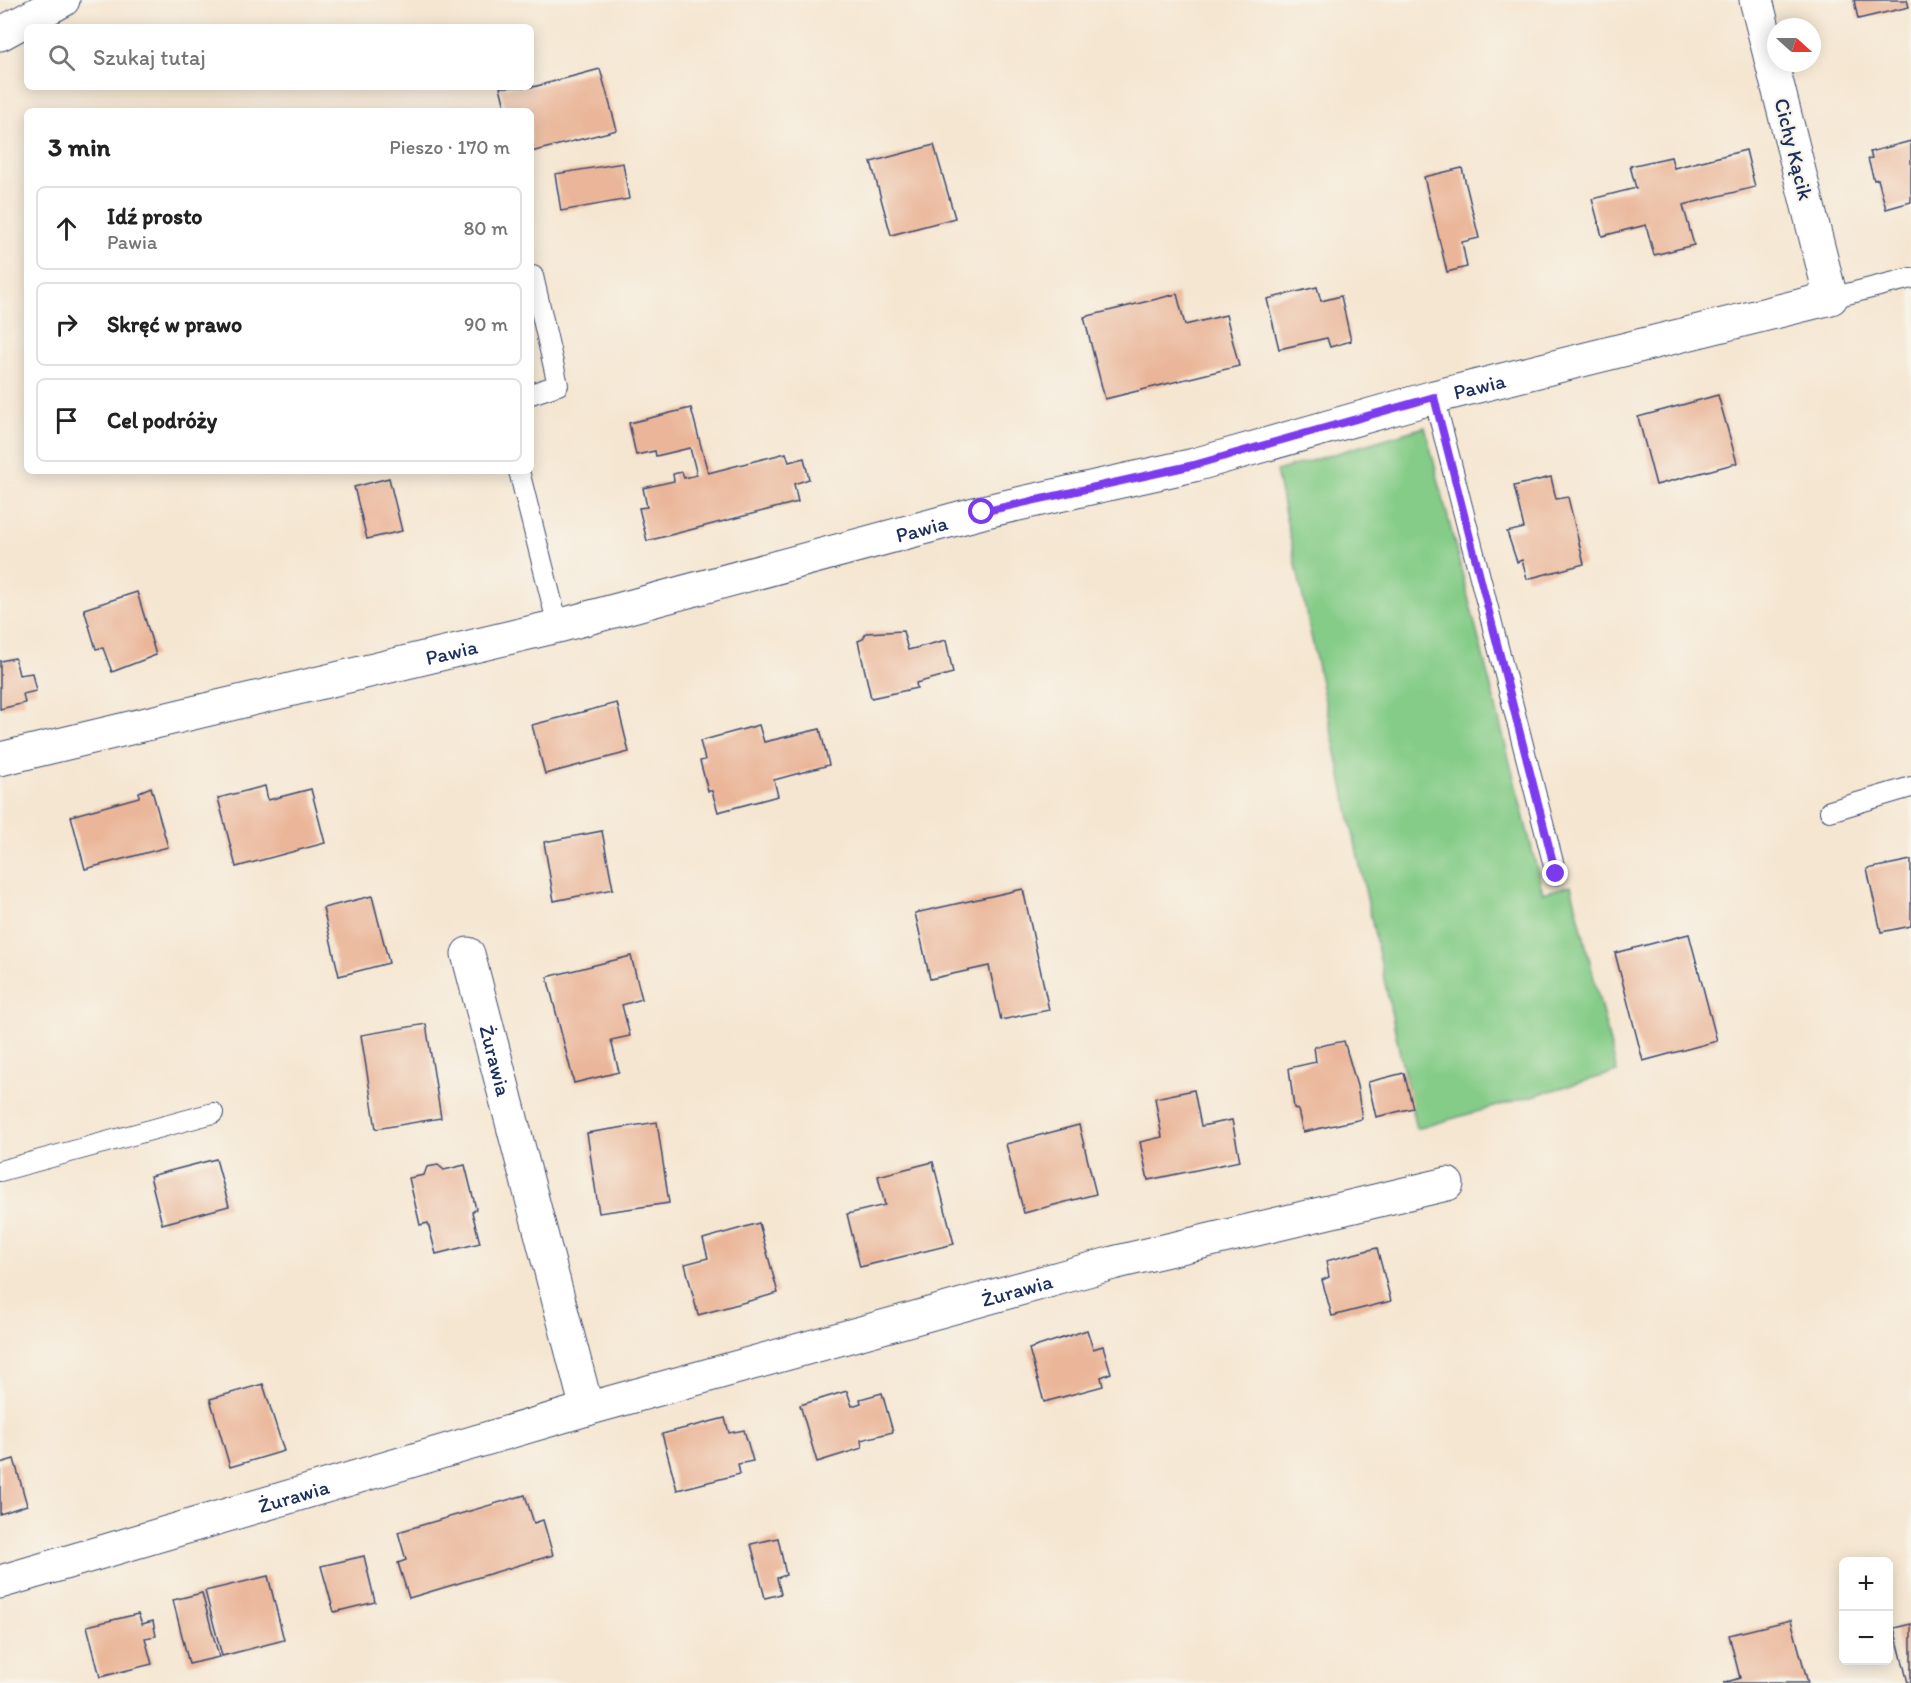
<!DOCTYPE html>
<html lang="pl">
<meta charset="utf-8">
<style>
:root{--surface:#fff;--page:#f6f6f6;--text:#222;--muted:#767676;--line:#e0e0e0}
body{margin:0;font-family:Itim,sans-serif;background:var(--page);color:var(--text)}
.controls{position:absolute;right:18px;bottom:18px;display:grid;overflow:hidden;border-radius:9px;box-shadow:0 3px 15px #0003}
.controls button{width:54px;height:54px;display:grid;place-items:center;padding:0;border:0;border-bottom:2px solid var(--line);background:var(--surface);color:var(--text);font:30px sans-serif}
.compass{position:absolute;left:1767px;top:18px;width:54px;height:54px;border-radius:50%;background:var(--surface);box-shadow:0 3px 15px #0003;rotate:111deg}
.stop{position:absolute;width:18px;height:18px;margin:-14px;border:4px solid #7c3aed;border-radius:50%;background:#fff}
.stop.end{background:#7c3aed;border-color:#fff;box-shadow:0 2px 6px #0008}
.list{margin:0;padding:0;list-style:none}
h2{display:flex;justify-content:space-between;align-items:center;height:78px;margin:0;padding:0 24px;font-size:26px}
h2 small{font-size:20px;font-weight:400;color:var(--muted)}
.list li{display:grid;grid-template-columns:39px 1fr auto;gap:18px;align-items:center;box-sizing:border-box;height:84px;margin:0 12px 12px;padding:0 12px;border:2px solid var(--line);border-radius:9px}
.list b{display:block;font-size:22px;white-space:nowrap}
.list p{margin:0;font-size:20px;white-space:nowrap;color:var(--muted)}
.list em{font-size:20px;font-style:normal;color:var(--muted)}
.icon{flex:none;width:33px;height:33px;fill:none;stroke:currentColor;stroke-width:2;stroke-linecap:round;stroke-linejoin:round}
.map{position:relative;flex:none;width:1911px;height:1683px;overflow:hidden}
.search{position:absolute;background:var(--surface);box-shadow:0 3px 15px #0003;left:24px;top:24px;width:510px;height:66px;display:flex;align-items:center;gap:15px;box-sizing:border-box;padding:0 21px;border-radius:9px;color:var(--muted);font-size:22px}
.panel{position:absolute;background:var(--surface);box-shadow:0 3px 15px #0003;left:24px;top:108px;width:510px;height:366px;border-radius:9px}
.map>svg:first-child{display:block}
.green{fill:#84cc87;stroke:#507e72;stroke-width:1.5}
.building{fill:#eab598}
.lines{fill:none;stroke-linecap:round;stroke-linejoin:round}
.lane-casing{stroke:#3c4a6f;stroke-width:22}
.street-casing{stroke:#3c4a6f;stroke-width:35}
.lane{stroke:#fff;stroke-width:20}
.street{stroke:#fff;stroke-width:33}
.route{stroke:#7c3aed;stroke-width:8}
.labels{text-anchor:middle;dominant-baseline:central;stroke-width:4.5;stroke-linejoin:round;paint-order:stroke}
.street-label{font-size:21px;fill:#1b2f5e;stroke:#f7f3e8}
</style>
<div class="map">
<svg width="1911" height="1683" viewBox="0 0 1911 1683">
<rect width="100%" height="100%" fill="#f7f3e8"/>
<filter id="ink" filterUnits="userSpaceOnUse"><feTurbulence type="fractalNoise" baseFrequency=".0167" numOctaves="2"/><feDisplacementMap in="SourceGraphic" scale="12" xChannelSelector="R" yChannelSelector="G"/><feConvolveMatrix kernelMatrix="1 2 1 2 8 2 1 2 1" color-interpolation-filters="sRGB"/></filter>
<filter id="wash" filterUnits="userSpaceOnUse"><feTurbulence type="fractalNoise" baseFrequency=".008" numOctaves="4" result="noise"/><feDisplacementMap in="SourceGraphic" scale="24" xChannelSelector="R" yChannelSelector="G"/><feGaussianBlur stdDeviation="1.35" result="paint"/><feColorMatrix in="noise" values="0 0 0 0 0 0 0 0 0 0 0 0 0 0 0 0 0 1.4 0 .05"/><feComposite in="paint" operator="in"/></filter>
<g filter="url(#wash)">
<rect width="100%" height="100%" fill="#f5e6d1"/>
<!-- green -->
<path class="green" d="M1425,427L1543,893L1571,885L1617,1072L1416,1129L1276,471Z"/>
<g id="blocks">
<!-- building -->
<g class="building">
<path d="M1854,0H1907L1909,7L1858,19Z"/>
<path d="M600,69L617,130L531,152V111H506L500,87H531L532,82L533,87Z"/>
<path d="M1911,141V202L1886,209L1878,179L1874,180L1868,159L1872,158L1870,152Z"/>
<path d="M934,145L955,218L891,235L871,162Z"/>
<path d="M1746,150L1755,187L1683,205L1694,245L1654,255L1646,225L1602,236L1592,199L1636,188L1630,166L1671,157L1674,168Z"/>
<path d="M623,163L629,199L561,211L555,174Z"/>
<path d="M1462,168L1479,238L1462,242L1467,267L1447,272L1424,177Z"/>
<path d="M1317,287L1321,301L1341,296L1351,341L1330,347L1327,338L1279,349L1267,299Z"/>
<path d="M1177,294L1185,325L1226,315L1239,366L1105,399L1084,317Z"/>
<path d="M1718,395L1737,463L1656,485L1638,417Z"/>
<path d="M691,408L708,473L786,453L789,462L804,458L809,479L794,484L798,502L647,541L639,508L647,507L643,488L674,481L673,474L682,472L684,478L697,475L690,448L656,456L655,451L636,455L629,423Z"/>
<path d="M1551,477L1556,499L1568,497L1584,564L1527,579L1522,560L1517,562L1507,532L1524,528L1514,486Z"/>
<path d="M389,478L402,531L367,539L354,487Z"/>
<path d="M137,592L156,655L112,672L103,648L96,649L84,609Z"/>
<path d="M903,631L908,650L946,640L953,673L916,683L917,688L871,698L858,641L863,639L866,633Z"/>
<path d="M15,658L19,675L32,673L36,691L23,694L25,703L0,709V661Z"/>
<path d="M617,703L629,752L545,774L532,725Z"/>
<path d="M759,725L764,742L820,729L829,765L774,780L778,796L718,812L712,791H708L700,761L705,760L700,741Z"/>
<path d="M265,786L268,800L311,789L325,843L236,867L218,798Z"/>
<path d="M151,787L168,847L85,869L71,816L139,797V792Z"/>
<path d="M602,831L613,889L554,901L544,842Z"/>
<path d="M1911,860V926L1881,932L1867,869Z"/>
<path d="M1023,889L1049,1010L1001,1020L989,966L930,979L915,913Z"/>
<path d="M372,896L389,963L339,976L323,908Z"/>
<path d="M1689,934L1717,1041L1643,1061L1615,953Z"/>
<path d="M631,956L642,999L622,1005L630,1036L611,1040L619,1072L574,1083L547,977Z"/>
<path d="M426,1024L441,1118L376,1129L361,1035Z"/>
<path d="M1344,1041L1357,1086L1362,1119L1303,1132L1298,1110L1294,1108L1289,1068L1316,1062L1314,1047Z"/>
<path d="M1404,1073L1413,1108L1376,1117L1368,1082Z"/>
<path d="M1194,1090L1201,1126L1232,1120L1240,1161L1148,1180L1140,1142L1162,1137L1155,1098Z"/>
<path d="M657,1122L669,1203L599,1213L587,1133Z"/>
<path d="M1079,1125L1096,1194L1024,1213L1006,1144Z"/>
<path d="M216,1159L229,1206L162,1224L150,1176Z"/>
<path d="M933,1162L954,1244L860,1267L847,1214L885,1205L878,1176Z"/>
<path d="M438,1165L444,1170L465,1165L476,1209L472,1212L480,1243L436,1254L428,1223L420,1225L409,1178L424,1175L427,1167Z"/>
<path d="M759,1223L778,1293L698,1315L685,1264L708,1258L703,1239Z"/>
<path d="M1377,1248L1391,1301L1332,1316L1322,1280L1329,1277L1326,1261Z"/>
<path d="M1087,1330L1093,1349L1103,1346L1111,1373L1101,1377L1103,1386L1044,1402L1029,1349Z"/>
<path d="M263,1384L284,1451L230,1467L210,1399Z"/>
<path d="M847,1391L852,1406L861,1403L860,1399L882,1393L893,1432L861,1440L862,1448L817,1462L800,1405Z"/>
<path d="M725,1418L729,1433L744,1430L753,1461L738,1464L740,1474L677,1490L662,1434Z"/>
<path d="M14,1459L27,1505L0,1514V1463Z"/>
<path d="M525,1495L534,1523L543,1520L553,1555L409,1598L398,1563L406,1560L398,1532Z"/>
<path d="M778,1538L786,1575L777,1578L781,1594L765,1598L751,1544Z"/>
<path d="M364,1556L375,1602L334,1612L321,1566Z"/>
<path d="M268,1576L284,1640L222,1656L205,1591Z"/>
<path d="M202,1593L219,1657L189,1664L173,1600Z"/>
<path d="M138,1614L142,1624L153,1621L156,1636L145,1638L152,1664L100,1677L87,1626Z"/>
<path d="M1791,1620L1808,1683H1723L1740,1678L1729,1635Z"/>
<path d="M1911,1624V1683H1908L1894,1628Z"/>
</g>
</g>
</g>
<g filter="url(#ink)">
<use href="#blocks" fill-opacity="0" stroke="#3c4a6f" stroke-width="1.5"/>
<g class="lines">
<!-- lane casing -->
<g class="lane-casing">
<g id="lane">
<path d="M1831,298L1911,278"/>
<path d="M531,394L558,385L533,276"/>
<path d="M1434,397L1556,874"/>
<path d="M519,471L558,626"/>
<path d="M1830,811L1911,787"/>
<path d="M0,1171L213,1113"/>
</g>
</g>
<!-- street casing -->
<g class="street-casing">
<g id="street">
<path d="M0,34L63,0"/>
<path id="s1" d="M0,759L558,626L982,512L1194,465L1434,397L1831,298L1756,0"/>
<path id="s2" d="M468,954L587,1409"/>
<path id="s3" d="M0,1582L587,1409L1113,1263L1447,1184"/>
</g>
</g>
<!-- lane -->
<use href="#lane" class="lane"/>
<!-- street -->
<use href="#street" class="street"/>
</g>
</g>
<g class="lines" filter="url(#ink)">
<!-- route -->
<path class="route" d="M982,512L1194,465L1434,397L1556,874"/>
</g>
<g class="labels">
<!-- street labels -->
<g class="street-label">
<text transform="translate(1794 149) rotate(76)">Cichy Kącik</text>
<text stroke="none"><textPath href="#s1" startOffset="1526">Pawia</textPath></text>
<text stroke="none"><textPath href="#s1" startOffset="950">Pawia</textPath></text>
<text stroke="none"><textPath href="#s1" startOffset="464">Pawia</textPath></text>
<text stroke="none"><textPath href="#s2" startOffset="110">Żurawia</textPath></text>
<text stroke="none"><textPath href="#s3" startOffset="1058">Żurawia</textPath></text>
<text stroke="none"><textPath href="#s3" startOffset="306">Żurawia</textPath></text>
</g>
</g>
</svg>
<div class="controls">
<button>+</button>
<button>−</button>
</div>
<svg class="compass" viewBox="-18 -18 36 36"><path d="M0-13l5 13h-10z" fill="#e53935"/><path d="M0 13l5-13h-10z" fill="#767676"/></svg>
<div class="stop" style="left:982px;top:512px"></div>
<div class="stop end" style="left:1556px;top:874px"></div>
<div class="search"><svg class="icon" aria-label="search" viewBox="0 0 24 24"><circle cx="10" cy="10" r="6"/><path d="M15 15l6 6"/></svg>Szukaj tutaj</div>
<section class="panel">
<h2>3 min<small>Pieszo · 170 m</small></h2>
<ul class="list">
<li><svg class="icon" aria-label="ahead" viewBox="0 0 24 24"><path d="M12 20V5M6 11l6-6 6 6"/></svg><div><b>Idź prosto</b><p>Pawia</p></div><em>80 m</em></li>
<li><svg class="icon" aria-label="right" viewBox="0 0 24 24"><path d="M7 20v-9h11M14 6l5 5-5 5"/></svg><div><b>Skręć w prawo</b></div><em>90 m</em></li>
<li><svg class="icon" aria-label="arrive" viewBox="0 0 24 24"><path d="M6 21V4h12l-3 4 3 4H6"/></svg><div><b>Cel podróży</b></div></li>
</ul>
</section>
</div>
